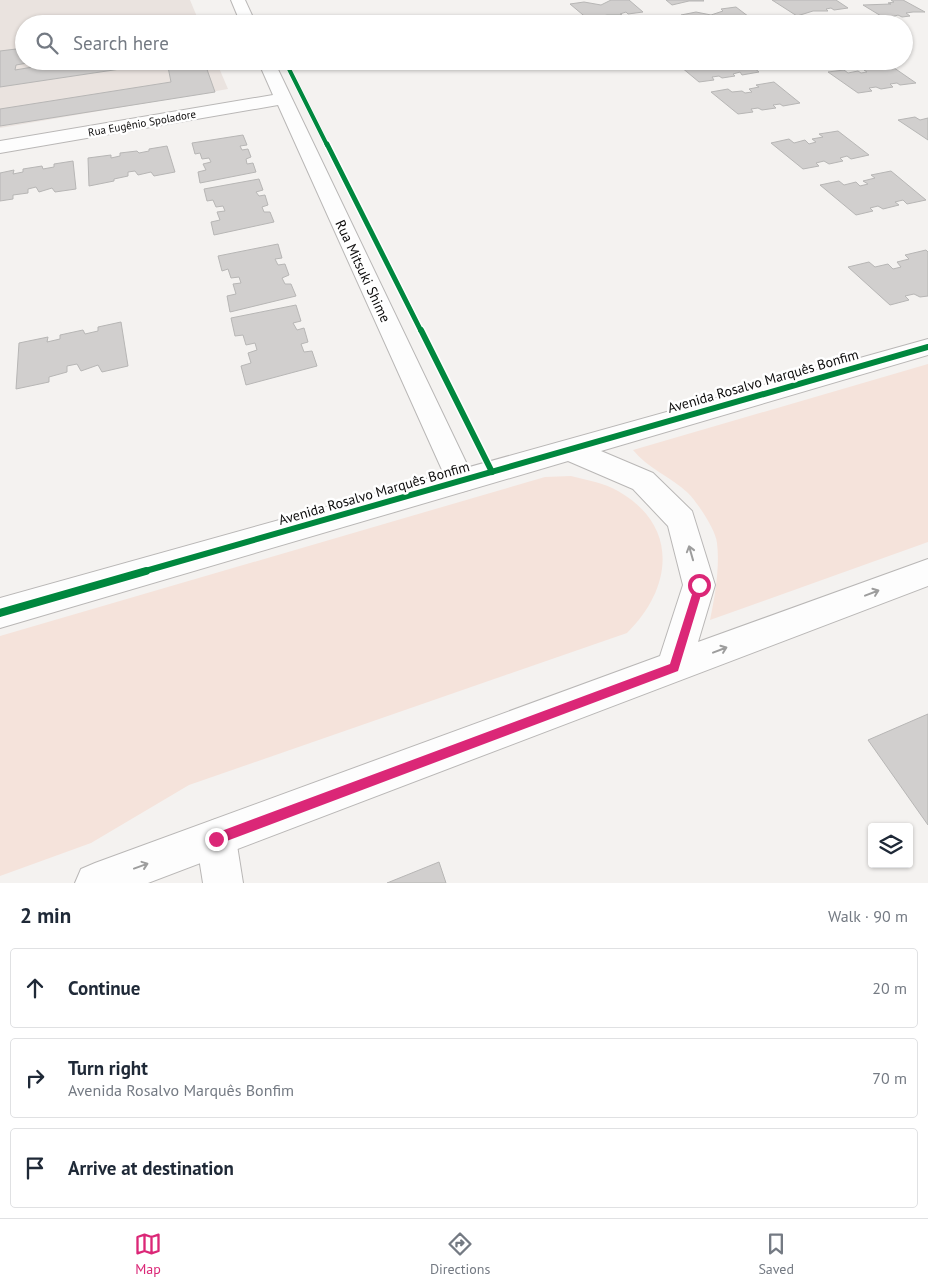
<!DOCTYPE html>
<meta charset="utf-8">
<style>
:root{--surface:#fff;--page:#f6f6f7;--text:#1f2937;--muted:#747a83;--line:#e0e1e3;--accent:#db2777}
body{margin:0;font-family:"PT Sans",sans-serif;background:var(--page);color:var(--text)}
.controls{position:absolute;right:15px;bottom:15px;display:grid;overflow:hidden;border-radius:5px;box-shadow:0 1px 4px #0004}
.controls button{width:45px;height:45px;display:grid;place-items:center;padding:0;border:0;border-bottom:1px solid var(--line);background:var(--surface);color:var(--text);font:25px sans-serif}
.stop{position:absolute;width:15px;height:15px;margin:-11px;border:4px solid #db2777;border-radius:50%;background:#fff}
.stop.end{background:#db2777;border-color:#fff;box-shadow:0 1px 5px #0008}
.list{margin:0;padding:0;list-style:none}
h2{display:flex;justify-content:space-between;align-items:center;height:65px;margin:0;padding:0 20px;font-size:21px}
h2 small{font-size:16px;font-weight:400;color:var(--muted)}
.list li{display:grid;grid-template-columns:32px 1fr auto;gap:15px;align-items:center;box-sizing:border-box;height:80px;margin:0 10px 10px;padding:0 10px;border:1px solid var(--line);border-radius:5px}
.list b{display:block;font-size:19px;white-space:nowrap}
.list p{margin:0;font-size:16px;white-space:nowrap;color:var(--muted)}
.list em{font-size:16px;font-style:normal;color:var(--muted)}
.icon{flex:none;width:28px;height:28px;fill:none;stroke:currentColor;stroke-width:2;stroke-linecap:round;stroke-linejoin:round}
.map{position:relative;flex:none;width:928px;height:883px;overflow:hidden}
.search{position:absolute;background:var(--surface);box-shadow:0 1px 4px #0004;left:15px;right:15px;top:15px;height:55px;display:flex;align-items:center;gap:12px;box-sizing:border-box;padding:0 18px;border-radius:28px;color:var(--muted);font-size:19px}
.sheet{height:335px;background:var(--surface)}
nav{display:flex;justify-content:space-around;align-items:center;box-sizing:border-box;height:70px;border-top:1px solid var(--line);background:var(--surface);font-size:14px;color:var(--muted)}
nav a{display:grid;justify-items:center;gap:2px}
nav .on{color:var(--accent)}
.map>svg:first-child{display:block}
.built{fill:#eae3df}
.green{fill:#f5e3db}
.building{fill:#d1cfce;stroke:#b7b6b5}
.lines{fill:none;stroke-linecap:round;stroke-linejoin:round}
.street-casing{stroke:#b9b7b6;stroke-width:2}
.secondary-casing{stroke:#b9b7b6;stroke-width:2}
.street{fill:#fdfdfd;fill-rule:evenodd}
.secondary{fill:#fdfdfd;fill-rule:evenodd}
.cycleway-far3-casing{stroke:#fff;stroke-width:5.5}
.cycleway-far2-casing{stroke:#fff;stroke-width:8}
.cycleway-far1-casing{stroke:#fff;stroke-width:9}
.cycleway-casing{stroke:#fff;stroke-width:11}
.cycleway-far3{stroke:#00873e;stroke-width:4}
.cycleway-far2{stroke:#00873e;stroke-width:5}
.cycleway-far1{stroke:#00873e;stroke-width:6}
.cycleway{stroke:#00873e;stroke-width:8}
.oneway{stroke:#9d9d9d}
.route{fill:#db2777}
.labels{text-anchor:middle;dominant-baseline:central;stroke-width:5;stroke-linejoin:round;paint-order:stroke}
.far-street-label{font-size:11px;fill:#0d0c0c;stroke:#fff}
.street-label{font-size:14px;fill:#0d0c0c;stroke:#fff}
</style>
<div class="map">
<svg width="928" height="883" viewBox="0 0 928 883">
<rect width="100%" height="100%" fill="#f4f2f0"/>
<!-- built -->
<path class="built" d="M0,0H190L200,24H24V61H216L228,89L0,128Z"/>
<!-- green -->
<g class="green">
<path d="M928,364V542L710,620C715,596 720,567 717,543C716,530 697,502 688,493C671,477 647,468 633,450Z"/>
<path d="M571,476C587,480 604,483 618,491C680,526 672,589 627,633L189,785L91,843L0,876V636L545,477Z"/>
</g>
<!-- building -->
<g class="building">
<path d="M611,0H629L643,12L628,14L626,12L620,14L622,15H607L589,20L570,4L584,2L601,5Z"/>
<path d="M666,0H703L704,1H689L672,5Z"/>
<path d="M772,0H836L848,8L834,10L831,8L826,9L828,11H813L797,16Z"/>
<path d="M891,0H903L925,12H913L906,13L910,16L902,17L898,15L886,19L863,5L891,4L888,3L894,2Z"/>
<path d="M736,7L757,23L693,24L681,15L696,12L711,15L723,11L721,9Z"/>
<path d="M24,48V61H39L16,65L15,70L69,61H204L215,92L0,126V109L171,82L167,62L0,87V51Z"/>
<path d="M706,61L708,63L746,61L759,72L742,75L740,72L733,74L735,76L722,78L719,76L712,77L714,80L699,82L675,62Z"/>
<path d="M887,63L916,83L900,85L897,83L890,84L893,87L881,89L876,87L869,88L872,91L858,93L828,72L844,70L848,73L858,71L861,73L867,72L864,70L873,68L870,66Z"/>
<path d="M774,82L800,103L783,106L780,104L773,105L776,108L762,110L758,108L751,109L753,112L738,114L711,92L728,89L732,92L742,91L745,93L752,92L749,89L759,87L756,85Z"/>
<path d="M915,117L920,120L928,118V140L898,120Z"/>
<path d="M838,131L869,155L851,159L847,156L840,158L843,161L829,164L824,161L816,163L819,166L803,169L771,143L789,139L794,143L805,140L809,144L816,142L812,139L823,137L819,134Z"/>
<path d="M243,135L247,145L240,146L242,150L248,149L251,157L246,159L247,164L253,163L256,172L200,183L198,172L206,170L203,164L211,162L209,158L202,159L200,153L195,154L192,143Z"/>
<path d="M167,146L175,172L154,176L151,172L138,175L135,171L128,172V176L114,179V181L89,186L88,158L111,155V158L120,156V153L137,151L139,153L149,151V149Z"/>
<path d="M73,161L76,189L55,192L52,188L39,192L36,187L28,189V193L13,195V199L0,201V173L14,170L13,174L23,172V169L42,166L43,169L54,167V164Z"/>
<path d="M891,171L926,200L907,204L903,200L895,202L899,205L883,209L878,206L870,208L873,211L856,215L820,185L839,181L844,185L856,182L860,186L868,184L863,181L875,178L871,175Z"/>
<path d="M259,179L263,190L256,192L259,196L265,195L268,205L262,207L264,212H270L274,222L214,235L211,222L220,220L217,212L225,211L223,206L216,207L213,200L207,201L204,189Z"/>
<path d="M278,244L282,258L275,259L278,265L285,264L289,275L282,278L285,284H291L296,296L230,312L227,296L236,294L233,284L241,283L239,277L231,278L228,269L222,271L218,256Z"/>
<path d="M926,250L928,252V296L920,297L914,294L905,296L909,300L890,305L848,267L869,262L875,267L888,264L893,269L901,267L897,262L909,259L905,255Z"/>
<path d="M296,305L301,321L293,323L297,330L304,328L308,342L301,344L304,352L312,351L317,366L246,385L241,366L251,363L248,353L257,350L255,343L246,345L243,335L235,336L231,318Z"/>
<path d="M121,322L128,366L102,372L98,365L81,371L77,364L67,366V372L49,377V382L16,389L19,343L48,337L47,342L60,339V335L83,330L85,334L98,331V327Z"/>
<path d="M928,714V825L868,740Z"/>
<path d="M439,862L446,883H387Z"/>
</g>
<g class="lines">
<!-- street casing -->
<g class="street-casing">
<g id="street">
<path d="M231,0H245L256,24H241Z"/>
<path d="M258,61H274L475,481L471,489L461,492L451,489L447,481L278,105L0,153V141L273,95Z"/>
<path d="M216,819L230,825L236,839L243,883H203L196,839L202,825Z"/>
</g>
</g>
<!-- secondary casing -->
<g class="secondary-casing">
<path id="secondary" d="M928,339V355L601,451L653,473L692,511L715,585L698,642L928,559V586L148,883H75L81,869L95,863L660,656L683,585L668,526L633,489L568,461L0,628V598Z"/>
</g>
<!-- street -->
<use href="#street" class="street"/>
<!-- secondary -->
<use href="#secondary" class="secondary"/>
<!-- cycleway-far3 casing -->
<g class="cycleway-far3-casing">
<path id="cycleway-far3" d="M285,61L327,145"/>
</g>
<!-- cycleway-far2 casing -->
<g class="cycleway-far2-casing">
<path id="cycleway-far2" d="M327,144L421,331"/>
</g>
<!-- cycleway-far1 casing -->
<g class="cycleway-far1-casing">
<g id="cycleway-far1">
<path d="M421,330L492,472"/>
<path d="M142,572L928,347"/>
</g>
</g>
<!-- cycleway casing -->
<g class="cycleway-casing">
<path id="cycleway" d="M0,613L146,571"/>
</g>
<!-- cycleway-far3 -->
<use href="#cycleway-far3" class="cycleway-far3"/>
<!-- cycleway-far2 -->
<use href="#cycleway-far2" class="cycleway-far2"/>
<!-- cycleway-far1 -->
<use href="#cycleway-far1" class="cycleway-far1"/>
<!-- cycleway -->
<use href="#cycleway" class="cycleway"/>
</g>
<!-- one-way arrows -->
<defs><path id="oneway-shaft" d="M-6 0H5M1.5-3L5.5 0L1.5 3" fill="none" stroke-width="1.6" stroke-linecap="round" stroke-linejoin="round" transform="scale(1.25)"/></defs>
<g class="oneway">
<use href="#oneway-shaft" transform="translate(691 553) rotate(-106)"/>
<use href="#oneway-shaft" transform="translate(872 593) rotate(-21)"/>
<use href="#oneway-shaft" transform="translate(720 650) rotate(-21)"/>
<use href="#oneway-shaft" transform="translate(141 866) rotate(-20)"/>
</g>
<!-- route -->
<path class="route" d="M699,581L704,585L678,671L216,845L212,843V835L216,833L670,664L695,585Z"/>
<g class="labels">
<!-- far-street labels -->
<g class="far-street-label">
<text transform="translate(142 123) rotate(-10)">Rua Eugênio Spoladore</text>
</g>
<!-- street labels -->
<g class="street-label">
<text transform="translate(363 271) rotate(65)">Rua Mitsuki Shime</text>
<text transform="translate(763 381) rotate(-16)">Avenida Rosalvo Marquês Bonfim</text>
<text transform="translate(374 493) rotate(-16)">Avenida Rosalvo Marquês Bonfim</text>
</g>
</g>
</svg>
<div class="controls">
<button><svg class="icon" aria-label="layers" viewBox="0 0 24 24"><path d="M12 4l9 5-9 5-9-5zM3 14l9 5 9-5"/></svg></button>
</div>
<div class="stop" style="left:699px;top:585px"></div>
<div class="stop end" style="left:216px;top:839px"></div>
<div class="search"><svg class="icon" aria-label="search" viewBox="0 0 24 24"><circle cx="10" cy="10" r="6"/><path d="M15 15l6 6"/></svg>Search here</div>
</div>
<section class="sheet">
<h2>2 min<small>Walk · 90 m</small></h2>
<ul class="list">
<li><svg class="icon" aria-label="ahead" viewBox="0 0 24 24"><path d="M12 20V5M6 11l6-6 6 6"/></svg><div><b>Continue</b></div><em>20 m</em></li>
<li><svg class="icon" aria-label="right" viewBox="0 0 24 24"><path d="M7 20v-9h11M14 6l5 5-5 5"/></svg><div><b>Turn right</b><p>Avenida Rosalvo Marquês Bonfim</p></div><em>70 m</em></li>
<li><svg class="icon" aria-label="arrive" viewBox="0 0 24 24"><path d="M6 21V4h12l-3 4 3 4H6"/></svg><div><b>Arrive at destination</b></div></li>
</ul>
</section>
<nav>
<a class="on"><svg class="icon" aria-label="map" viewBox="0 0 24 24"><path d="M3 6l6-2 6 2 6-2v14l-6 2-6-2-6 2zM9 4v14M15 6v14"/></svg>Map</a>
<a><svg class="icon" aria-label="directions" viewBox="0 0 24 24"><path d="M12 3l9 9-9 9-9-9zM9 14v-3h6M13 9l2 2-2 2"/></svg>Directions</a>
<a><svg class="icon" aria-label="saved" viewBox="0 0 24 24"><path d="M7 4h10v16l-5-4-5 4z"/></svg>Saved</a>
</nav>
